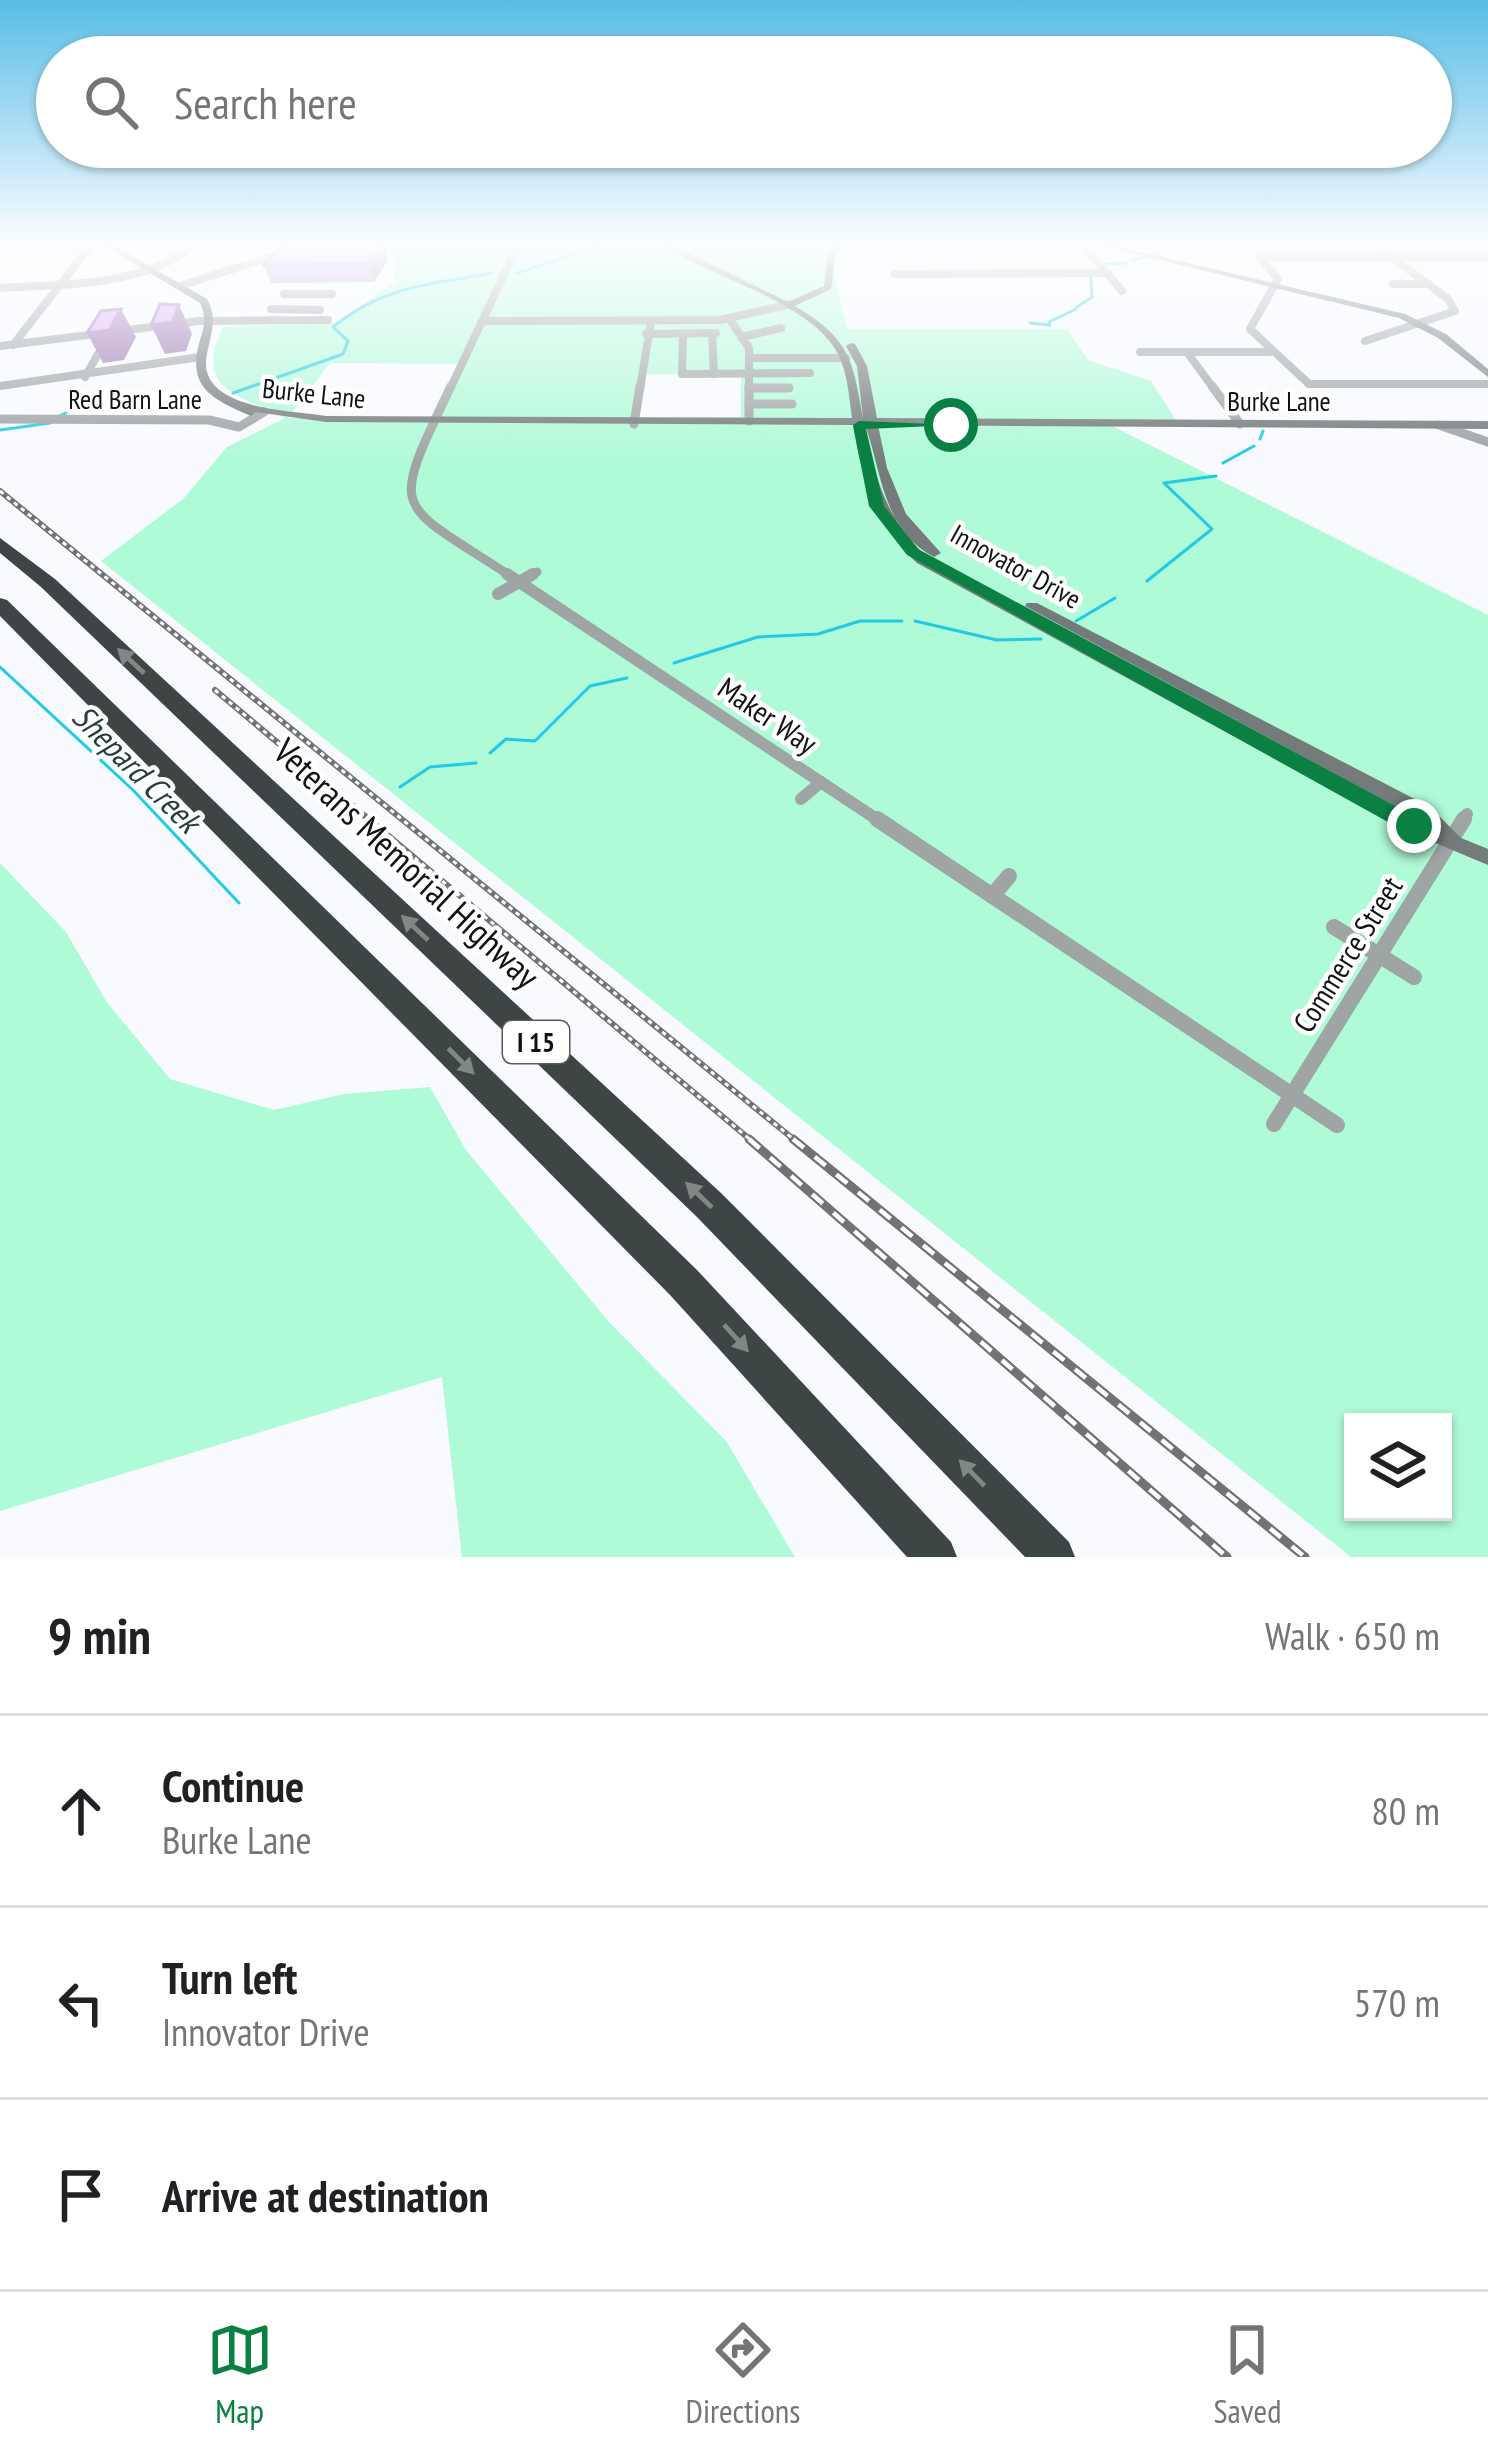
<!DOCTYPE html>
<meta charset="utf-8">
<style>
:root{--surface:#fff;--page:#f2f2f2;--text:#202124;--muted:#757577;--line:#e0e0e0;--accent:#0b8043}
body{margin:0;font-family:"PT Sans Narrow",sans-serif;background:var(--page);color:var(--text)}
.controls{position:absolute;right:36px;bottom:36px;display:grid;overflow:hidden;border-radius:0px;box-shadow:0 3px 9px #0004}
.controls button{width:108px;height:108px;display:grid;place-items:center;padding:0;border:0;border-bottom:3px solid var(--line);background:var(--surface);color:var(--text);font:60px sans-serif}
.stop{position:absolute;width:36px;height:36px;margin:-27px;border:9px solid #0b8043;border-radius:50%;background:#fff}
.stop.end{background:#0b8043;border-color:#fff;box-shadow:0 3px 12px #0008}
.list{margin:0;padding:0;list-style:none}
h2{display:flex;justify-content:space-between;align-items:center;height:156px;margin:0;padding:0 48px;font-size:51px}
h2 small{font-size:39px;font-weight:400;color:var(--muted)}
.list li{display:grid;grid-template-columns:78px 1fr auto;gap:36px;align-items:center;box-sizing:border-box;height:192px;padding:0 48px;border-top:3px solid var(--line)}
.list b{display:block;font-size:45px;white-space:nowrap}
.list p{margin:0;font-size:39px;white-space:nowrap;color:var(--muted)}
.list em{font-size:39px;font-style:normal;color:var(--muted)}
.icon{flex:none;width:66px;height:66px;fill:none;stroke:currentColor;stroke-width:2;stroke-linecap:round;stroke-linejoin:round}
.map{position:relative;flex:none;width:1488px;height:1557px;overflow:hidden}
.search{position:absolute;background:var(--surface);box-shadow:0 3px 9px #0004;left:36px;right:36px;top:36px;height:132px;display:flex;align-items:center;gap:30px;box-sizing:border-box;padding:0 42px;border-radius:66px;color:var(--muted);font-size:45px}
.sheet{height:732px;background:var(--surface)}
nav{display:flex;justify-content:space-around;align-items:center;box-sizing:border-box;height:168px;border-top:3px solid var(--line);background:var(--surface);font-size:33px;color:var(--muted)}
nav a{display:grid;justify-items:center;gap:6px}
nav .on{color:var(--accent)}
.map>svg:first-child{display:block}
.green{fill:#affad7;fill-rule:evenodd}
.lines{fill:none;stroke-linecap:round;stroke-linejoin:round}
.stream{stroke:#20cbe4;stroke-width:3}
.street-far3{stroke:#9fa4a4;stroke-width:8}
.street-far2{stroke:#9fa4a4;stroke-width:9}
.street-far1{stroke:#9fa4a4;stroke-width:12}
.street{stroke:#9fa4a4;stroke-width:16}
.secondary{fill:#747b7a;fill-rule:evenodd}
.highway{fill:#3d4645;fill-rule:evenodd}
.rail-far1-casing{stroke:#717276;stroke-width:6}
.rail-casing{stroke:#717276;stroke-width:9}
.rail-far1{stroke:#fff;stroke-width:3;stroke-dasharray:4.5;stroke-linecap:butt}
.rail{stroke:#fff;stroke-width:4.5;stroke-dasharray:14;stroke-linecap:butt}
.wall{fill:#bb90da}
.shaded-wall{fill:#9975b2}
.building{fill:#daa7fe;stroke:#9975b2;stroke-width:3}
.oneway{fill:#818786}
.route{fill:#0b8043}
.labels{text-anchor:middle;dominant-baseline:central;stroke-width:9;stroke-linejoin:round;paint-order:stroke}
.far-street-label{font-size:27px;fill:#111214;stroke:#fff}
.shield{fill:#fff;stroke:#58595a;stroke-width:3}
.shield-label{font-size:27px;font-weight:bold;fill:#111214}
.street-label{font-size:30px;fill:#111214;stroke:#fff}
.water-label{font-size:33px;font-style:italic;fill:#253e43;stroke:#fff}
.near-street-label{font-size:36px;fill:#111214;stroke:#fff}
</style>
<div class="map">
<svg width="1488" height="1557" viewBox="0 0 1488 1557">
<rect width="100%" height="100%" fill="#f8faff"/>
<!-- green -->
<g class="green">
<path d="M280,243H848L833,271L847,329H1067L1088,360L1151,381L1176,420L1102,421L1488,615V1557H1351L101,561L183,499L227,447L285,418C241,394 192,391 223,327L335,323L394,283L397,256L271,254ZM330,363L457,364H458L435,417L288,418ZM642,374L741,375V417L635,418ZM1353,1422H1443V1512H1353Z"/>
<path d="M0,863L66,932L106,1001L170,1079L274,1110L344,1094L430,1087L466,1150L609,1322L726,1441L795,1557H462L442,1377L0,1511Z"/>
</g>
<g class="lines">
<!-- stream -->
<g class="stream">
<path d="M1146,248L1150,243"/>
<path d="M1131,260L1149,256"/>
<path d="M1105,264L1126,263"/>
<path d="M517,273L609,243"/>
<path d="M1077,307L1092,297L1091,278"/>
<path d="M1049,322L1076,309"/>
<path d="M1030,323L1050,325"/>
<path d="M233,393L343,354L348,341L333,327C382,286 432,284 492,273"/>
<path d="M59,416L93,401L131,404L135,411L199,399"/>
<path d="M0,430L50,423"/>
<path d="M1260,439L1263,431"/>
<path d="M1223,463L1254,446"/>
<path d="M1147,581L1212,529L1164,483L1216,476"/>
<path d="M915,621L997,640L1041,639"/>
<path d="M1076,621L1115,598"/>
<path d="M674,663L758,637L818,634L860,621H902"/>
<path d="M0,667L133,790L239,903"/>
<path d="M490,753L506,739L535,741L590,686L627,678"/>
<path d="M400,787L430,767L476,763"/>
</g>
<!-- street-far3 -->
<g class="street-far3">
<path d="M1082,243L1122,291"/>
<path d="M1260,257L1278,279L1250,329L1309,384H1488"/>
<path d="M1260,257H1488"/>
<path d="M894,274L1108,273"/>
<path d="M1393,284H1428"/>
<path d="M183,285L270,257"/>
<path d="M0,288C65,284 145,287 197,243"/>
<path d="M284,294H332"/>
<path d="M271,309L320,310"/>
<path d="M730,320L749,348V389"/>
<path d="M482,321L720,320L791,304"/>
<path d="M712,333L714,374"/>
<path d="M646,334L716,333"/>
<path d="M683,334L682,374L810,373"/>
<path d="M741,337L781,328"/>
<path d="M1365,341L1455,311L1448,299L1373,243"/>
<path d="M13,345L87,250L68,243"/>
<path d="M0,346L199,321L328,320"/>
<path d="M1140,352H1270"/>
<path d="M1189,355L1214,389"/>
<path d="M749,358H846"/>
<path d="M85,377L106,340"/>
<path d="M0,386L200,357"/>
<path d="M749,388H789"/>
<path d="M450,389L519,243"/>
<path d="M640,389L651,321"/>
</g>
<!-- street-far2 -->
<g class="street-far2">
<path d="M451,386C388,518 394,499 512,577"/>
<path d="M749,386V421"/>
<path d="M1212,386L1240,424"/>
<path d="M749,388H789"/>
<path d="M749,404H792"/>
<path d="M0,419L209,420L239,427L264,412"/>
<path d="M634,424L640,386"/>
<path d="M1439,425L1488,442"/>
<path d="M528,577L537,572"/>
</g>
<!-- street-far1 -->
<g class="street-far1">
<path d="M507,574L881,822"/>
<path d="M498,594L533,574"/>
<path d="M801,799L821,782"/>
<path d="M1462,822L1467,814"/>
</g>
<!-- street -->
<g class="street">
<path d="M877,819L1337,1125"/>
<path d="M992,896L1009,876"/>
<path d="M1334,927L1414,977"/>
<path d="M1274,1124L1464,819"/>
</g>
<!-- secondary -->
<g class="secondary">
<path d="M100,243H110L207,299C218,320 211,332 207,354C195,410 290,410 326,416L852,418C849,397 848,374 838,354C812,302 705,275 658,243H668L788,302L824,286L828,252L835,243H1078L1074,246L841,247L836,252L831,289L795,306C849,338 853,359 863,418L857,366L846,346L851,343L855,344L867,366L877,418L1488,421V429L878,425L887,468L906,514L941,553L934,557C882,530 882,471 865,425C874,478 887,520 927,557L1420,820L1025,606L1027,603H1037L1430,807L1461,838L1488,849V865L1407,831L917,563C875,524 862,480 853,425L326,422L256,412L251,416C212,399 186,388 200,340C205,326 206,316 200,303Z"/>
<path d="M1090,243H1104L1405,314L1446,334L1488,369V377L1438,338L1399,318Z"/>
</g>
<!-- highway -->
<g class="highway">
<path d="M0,538L55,579L721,1193L1069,1542L1075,1557H1025L697,1217L41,587L0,553Z"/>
<path d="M0,598L7,600L697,1270L951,1542L957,1557H907L671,1296L0,616Z"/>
</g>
<!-- rail-far1 casing -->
<g class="rail-far1-casing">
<g id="rail-far1">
<path d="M0,491L797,1142"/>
<path d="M215,690L753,1142"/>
</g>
</g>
<!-- rail casing -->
<g class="rail-casing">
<g id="rail">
<path d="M749,1139L1227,1557"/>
<path d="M793,1139L1305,1557"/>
</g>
</g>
<!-- rail-far1 -->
<use href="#rail-far1" class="rail-far1"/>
<!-- rail -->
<use href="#rail" class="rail"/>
</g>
<!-- wall -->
<path class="wall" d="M388,260L374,282L271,283L264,265Z"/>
<!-- shaded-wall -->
<g class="shaded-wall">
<path d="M384,243L388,260L374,282L368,264Z"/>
<path d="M179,305L192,334L186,351L165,354L151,325Z"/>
<path d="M121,309L136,337L124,360L103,363L87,333Z"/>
</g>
<!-- building -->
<g class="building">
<path d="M285,243H383L368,264L264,265Z"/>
<path d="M160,304L179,305L172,322L151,325Z"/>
<path d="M121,309L109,330L87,333L101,311Z"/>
</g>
<!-- one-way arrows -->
<defs><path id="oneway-solid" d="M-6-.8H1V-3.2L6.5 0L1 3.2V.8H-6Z" transform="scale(3)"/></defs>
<g class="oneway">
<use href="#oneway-solid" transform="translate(131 661) rotate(-137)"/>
<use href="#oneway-solid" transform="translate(415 928) rotate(-137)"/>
<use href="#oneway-solid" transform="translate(461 1061) rotate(45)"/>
<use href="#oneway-solid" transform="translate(699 1195) rotate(-136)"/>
<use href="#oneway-solid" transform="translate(736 1338) rotate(48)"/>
<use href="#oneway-solid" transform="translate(972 1473) rotate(-134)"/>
</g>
<!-- sky -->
<linearGradient id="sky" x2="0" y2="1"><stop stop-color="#58bde6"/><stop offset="0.53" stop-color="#fcfdff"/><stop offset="1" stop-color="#fcfdff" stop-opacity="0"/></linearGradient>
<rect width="1488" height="461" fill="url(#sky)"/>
<!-- route -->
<path class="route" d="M859,421L957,425L866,429L884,506L918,549L1421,820V832H1406L907,555L869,506L853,425Z"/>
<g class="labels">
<!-- far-street labels -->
<g class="far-street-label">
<text transform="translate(314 393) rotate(6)">Burke Lane</text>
<text x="135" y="399">Red Barn Lane</text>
<text x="1279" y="401">Burke Lane</text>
<text transform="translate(1016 566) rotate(29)">Innovator Drive</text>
</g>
<!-- shield labels -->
<rect class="shield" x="503" y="1021" width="66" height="42" rx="9"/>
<g class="shield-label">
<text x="536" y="1042">I 15</text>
</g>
<!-- street labels -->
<g class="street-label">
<text transform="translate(768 715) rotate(34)">Maker Way</text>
<text transform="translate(1347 954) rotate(-58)">Commerce Street</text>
</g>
<!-- water labels -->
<g class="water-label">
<text transform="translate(137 768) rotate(45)">Shepard Creek</text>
</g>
<!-- near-street labels -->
<g class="near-street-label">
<text transform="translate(407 863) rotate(43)">Veterans Memorial Highway</text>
</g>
</g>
</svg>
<div class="controls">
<button><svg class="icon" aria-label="layers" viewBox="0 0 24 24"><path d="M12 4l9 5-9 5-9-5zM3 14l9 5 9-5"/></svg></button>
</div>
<div class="stop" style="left:951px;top:425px"></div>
<div class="stop end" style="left:1414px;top:826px"></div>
<div class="search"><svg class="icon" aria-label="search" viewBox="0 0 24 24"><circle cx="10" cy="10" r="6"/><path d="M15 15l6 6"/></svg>Search here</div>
</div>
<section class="sheet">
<h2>9 min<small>Walk · 650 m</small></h2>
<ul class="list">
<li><svg class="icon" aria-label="ahead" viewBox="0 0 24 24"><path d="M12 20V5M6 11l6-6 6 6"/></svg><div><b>Continue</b><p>Burke Lane</p></div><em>80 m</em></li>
<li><svg class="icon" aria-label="left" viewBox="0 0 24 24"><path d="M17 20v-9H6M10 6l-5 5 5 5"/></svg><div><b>Turn left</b><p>Innovator Drive</p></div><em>570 m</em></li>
<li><svg class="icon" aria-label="arrive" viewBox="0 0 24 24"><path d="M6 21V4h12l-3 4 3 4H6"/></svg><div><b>Arrive at destination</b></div></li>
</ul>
</section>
<nav>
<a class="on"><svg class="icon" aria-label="map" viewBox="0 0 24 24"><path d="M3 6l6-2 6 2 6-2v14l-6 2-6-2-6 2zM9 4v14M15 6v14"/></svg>Map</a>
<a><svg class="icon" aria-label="directions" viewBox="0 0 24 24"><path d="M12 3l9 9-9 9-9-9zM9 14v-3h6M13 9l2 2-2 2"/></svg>Directions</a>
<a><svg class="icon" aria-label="saved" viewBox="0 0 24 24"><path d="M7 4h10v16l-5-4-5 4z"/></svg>Saved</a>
</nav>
